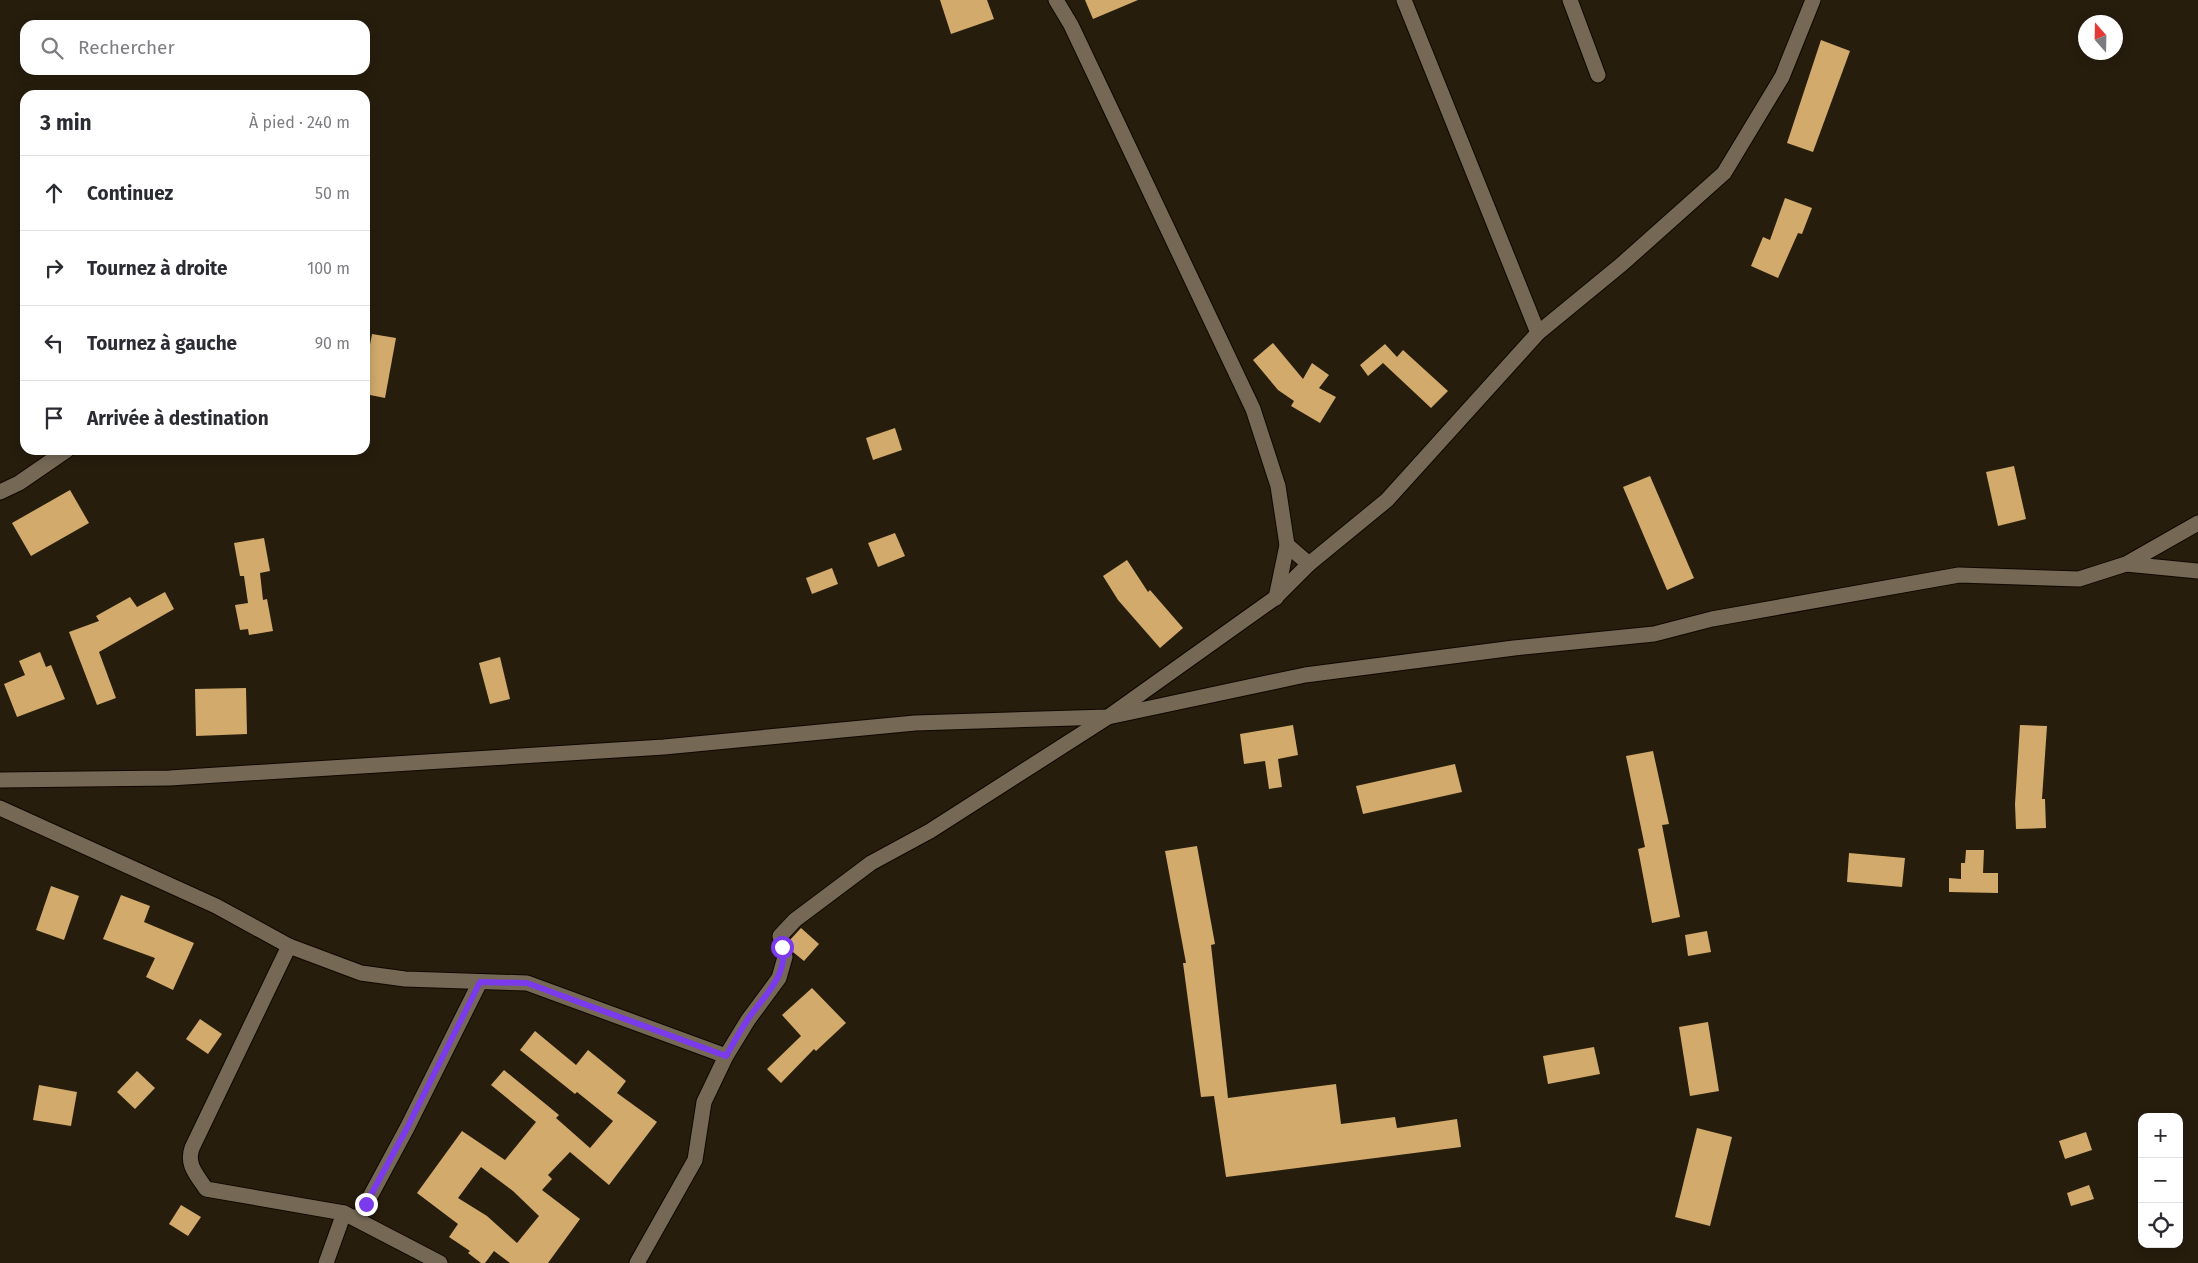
<!DOCTYPE html>
<html lang="fr">
<meta charset="utf-8">
<style>
:root{--surface:#fff;--page:#f2f2f3;--text:#2b2b33;--muted:#7c7c81;--line:#e1e1e2}
body{margin:0;font-family:"Fira Sans",sans-serif;background:var(--page);color:var(--text)}
.controls{position:absolute;right:15px;bottom:15px;display:grid;overflow:hidden;border-radius:10px;box-shadow:0 2px 12px #0003}
.controls button{width:45px;height:45px;display:grid;place-items:center;padding:0;border:0;border-bottom:1px solid var(--line);background:var(--surface);color:var(--text);font:25px sans-serif}
.compass{position:absolute;left:2078px;top:15px;width:45px;height:45px;border-radius:50%;background:var(--surface);box-shadow:0 2px 12px #0003;rotate:340deg}
.stop{position:absolute;width:15px;height:15px;margin:-11px;border:4px solid #7c3aed;border-radius:50%;background:#fff}
.stop.end{background:#7c3aed;border-color:#fff;box-shadow:0 1px 5px #0008}
.list{margin:0;padding:0;list-style:none}
h2{display:flex;justify-content:space-between;align-items:center;height:65px;margin:0;padding:0 20px;font-size:21px}
h2 small{font-size:16px;font-weight:400;color:var(--muted)}
.list li{display:grid;grid-template-columns:32px 1fr auto;gap:15px;align-items:center;box-sizing:border-box;height:75px;padding:0 20px;border-top:1px solid var(--line)}
.list b{display:block;font-size:19px;white-space:nowrap}
.list em{font-size:16px;font-style:normal;color:var(--muted)}
.icon{flex:none;width:28px;height:28px;fill:none;stroke:currentColor;stroke-width:2;stroke-linecap:round;stroke-linejoin:round}
.map{position:relative;flex:none;width:2198px;height:1263px;overflow:hidden}
.search{position:absolute;background:var(--surface);box-shadow:0 2px 12px #0003;left:20px;top:20px;width:350px;height:55px;display:flex;align-items:center;gap:12px;box-sizing:border-box;padding:0 18px;border-radius:15px;color:var(--muted);font-size:19px}
.panel{position:absolute;background:var(--surface);box-shadow:0 2px 12px #0003;left:20px;top:90px;width:350px;height:365px;border-radius:15px}
.map>svg:first-child{display:block}
.building{fill:#d2ab6c;fill-rule:evenodd}
.lines{fill:none;stroke-linecap:round;stroke-linejoin:round}
.street-casing{stroke:#0f0700;stroke-width:17}
.street{stroke:#756956;stroke-width:15}
.route{stroke:#7c3aed;stroke-width:6}
</style>
<div class="map">
<svg width="2198" height="1263" viewBox="0 0 2198 1263">
<rect width="100%" height="100%" fill="#271d0d"/>
<!-- building -->
<g class="building">
<path d="M940,0H987L994,19L951,34Z"/>
<path d="M1085,0H1138L1093,19Z"/>
<path d="M1821,40L1850,51L1813,152L1787,143Z"/>
<path d="M1785,198L1812,208L1802,234L1798,233L1778,278L1751,266L1763,237L1770,240Z"/>
<path d="M372,334L396,338L385,398L365,394V372Z"/>
<path d="M1273,343L1303,379L1312,363L1329,375L1319,388L1336,397L1320,423L1291,406L1294,401L1278,390L1253,360Z"/>
<path d="M1385,344L1397,357L1403,350L1448,391L1431,408L1383,363L1368,376L1360,365Z"/>
<path d="M895,428L902,450L873,460L866,438Z"/>
<path d="M2014,466L2026,519L1998,526L1986,472Z"/>
<path d="M1650,476L1694,578L1667,590L1623,487Z"/>
<path d="M70,490L89,523L31,556L12,523Z"/>
<path d="M895,533L905,556L878,567L868,543Z"/>
<path d="M264,538L270,571L260,573L263,600L267,599L273,631L249,635L248,629L240,630L235,605L248,603L244,576H240L234,543Z"/>
<path d="M1127,560L1148,592L1150,590L1183,628L1160,648L1118,600L1103,576Z"/>
<path d="M832,568L838,584L812,594L806,578Z"/>
<path d="M165,592L174,609L99,652L116,698L97,705L69,632L99,621L96,616L130,597L137,607Z"/>
<path d="M40,652L46,667L51,665L65,699L17,717L4,684L25,675L19,661Z"/>
<path d="M500,657L510,699L490,704L479,663Z"/>
<path d="M246,688L247,734L196,736L195,689Z"/>
<path d="M1293,725L1298,755L1278,759L1282,787L1269,789L1265,761L1244,764L1240,734Z"/>
<path d="M2020,725L2047,726L2042,799H2045L2046,828L2016,829L2015,804Z"/>
<path d="M1653,751L1669,824L1662,825L1680,917L1652,923L1638,849L1645,847L1626,756Z"/>
<path d="M1455,764L1462,792L1363,814L1356,786Z"/>
<path d="M1197,846L1215,944L1211,945L1228,1098L1336,1084L1341,1124L1395,1117L1397,1128L1457,1119L1461,1147L1226,1177L1214,1096L1201,1097L1183,963H1186L1165,851Z"/>
<path d="M1966,850H1984L1983,873H1998V893L1949,892V878L1961,879V863H1965Z"/>
<path d="M1849,853L1905,858L1902,887L1847,882Z"/>
<path d="M51,886L79,896L64,940L36,930Z"/>
<path d="M121,895L150,906L144,922L194,943L173,990L146,977L155,958L103,939Z"/>
<path d="M801,928L819,944L804,961L793,952L790,940Z"/>
<path d="M1707,931L1711,952L1688,956L1685,935Z"/>
<path d="M812,988L846,1023L816,1051L814,1049L781,1083L767,1069L801,1036L782,1015Z"/>
<path d="M200,1019L222,1034L208,1054L186,1039Z"/>
<path d="M1708,1022L1719,1091L1690,1096L1679,1027Z"/>
<path d="M535,1031L576,1065L588,1050L626,1081L617,1093L657,1122L609,1185L570,1152L548,1175L552,1179L542,1190L580,1219L548,1263H510L494,1251L485,1263H481L468,1253L470,1251L449,1237L458,1224L417,1193L462,1131L505,1160L536,1122L491,1085L504,1070L559,1115L556,1118L590,1148L613,1121L577,1092L575,1094L520,1050ZM481,1167L513,1191L539,1216L517,1243L487,1216L458,1198Z"/>
<path d="M1594,1047L1600,1074L1548,1084L1543,1056Z"/>
<path d="M137,1071L155,1088L135,1109L117,1092Z"/>
<path d="M39,1085L77,1092L71,1126L33,1120Z"/>
<path d="M1697,1128L1732,1137L1710,1226L1675,1217Z"/>
<path d="M2086,1132L2092,1150L2065,1159L2059,1141Z"/>
<path d="M2089,1185L2094,1199L2071,1206L2067,1193Z"/>
<path d="M181,1205L201,1217L188,1236L169,1224Z"/>
</g>
<g class="lines">
<!-- street casing -->
<g class="street-casing">
<g id="street">
<path d="M1056,0L1071,25L1253,409L1278,486L1287,545L1276,598"/>
<path d="M1404,0L1538,333"/>
<path d="M1570,0L1598,75"/>
<path d="M0,492L19,483L67,450"/>
<path d="M1287,545L1309,564"/>
<path d="M2126,564L2198,571"/>
<path d="M0,780L170,778L664,747L915,723L1108,717L1305,675L1514,648L1654,634L1712,619L1959,575L2079,579L2126,564L2198,523"/>
<path d="M0,808L216,906L289,946L361,973L405,979L527,983L726,1056"/>
<path d="M289,946L192,1148C186,1165 197,1175 206,1189L344,1213L440,1263"/>
<path d="M358,1219L407,1128L480,982"/>
<path d="M326,1263L344,1213"/>
<path d="M637,1263L695,1160L704,1102L726,1056L748,1020L779,978L785,957L780,936L795,920L871,863L930,831L1108,717L1275,598L1309,564L1387,500L1538,333L1622,264L1724,173L1782,77L1813,0"/>
</g>
</g>
<!-- street -->
<use href="#street" class="street"/>
</g>
<g class="lines">
<!-- route -->
<path class="route" d="M366,1204L407,1128L480,982L527,983L726,1056C733,1044 740,1031 748,1019C763,997 789,975 782,947"/>
</g>
</svg>
<div class="controls">
<button>+</button>
<button>−</button>
<button><svg class="icon" aria-label="locate" viewBox="0 0 24 24"><circle cx="12" cy="12" r="6"/><path d="M12 2v4M12 18v4M2 12h4M18 12h4"/></svg></button>
</div>
<svg class="compass" viewBox="-18 -18 36 36"><path d="M0-13l5 13h-10z" fill="#e53935"/><path d="M0 13l5-13h-10z" fill="#7c7c81"/></svg>
<div class="stop" style="left:782px;top:947px"></div>
<div class="stop end" style="left:366px;top:1204px"></div>
<div class="search"><svg class="icon" aria-label="search" viewBox="0 0 24 24"><circle cx="10" cy="10" r="6"/><path d="M15 15l6 6"/></svg>Rechercher</div>
<section class="panel">
<h2>3 min<small>À pied · 240 m</small></h2>
<ul class="list">
<li><svg class="icon" aria-label="ahead" viewBox="0 0 24 24"><path d="M12 20V5M6 11l6-6 6 6"/></svg><div><b>Continuez</b></div><em>50 m</em></li>
<li><svg class="icon" aria-label="right" viewBox="0 0 24 24"><path d="M7 20v-9h11M14 6l5 5-5 5"/></svg><div><b>Tournez à droite</b></div><em>100 m</em></li>
<li><svg class="icon" aria-label="left" viewBox="0 0 24 24"><path d="M17 20v-9H6M10 6l-5 5 5 5"/></svg><div><b>Tournez à gauche</b></div><em>90 m</em></li>
<li><svg class="icon" aria-label="arrive" viewBox="0 0 24 24"><path d="M6 21V4h12l-3 4 3 4H6"/></svg><div><b>Arrivée à destination</b></div></li>
</ul>
</section>
</div>
